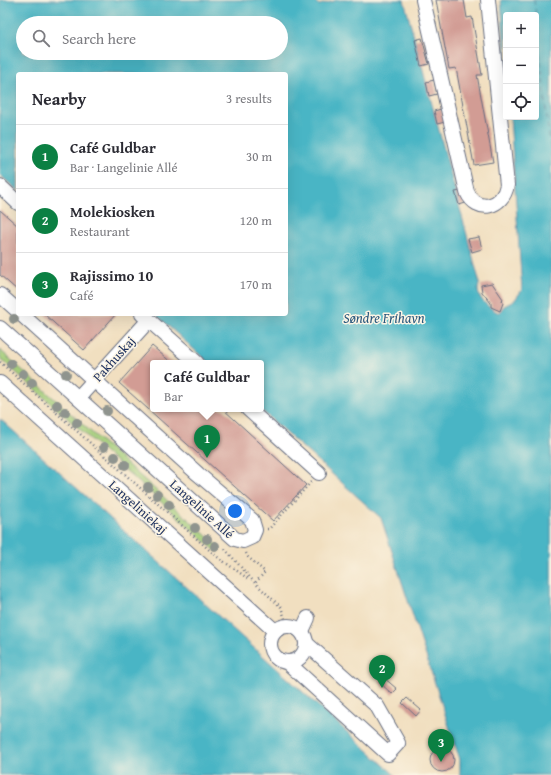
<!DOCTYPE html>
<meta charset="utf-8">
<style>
:root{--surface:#fff;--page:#f2f2f3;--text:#2b2b33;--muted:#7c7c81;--line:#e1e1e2;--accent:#0b8043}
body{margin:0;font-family:"Gentium Book Plus",serif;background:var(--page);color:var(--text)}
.controls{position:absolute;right:12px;top:12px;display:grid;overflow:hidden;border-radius:4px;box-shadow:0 4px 16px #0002}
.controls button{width:36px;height:36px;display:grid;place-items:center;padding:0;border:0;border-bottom:1px solid var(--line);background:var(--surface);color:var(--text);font:20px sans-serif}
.you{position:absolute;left:235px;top:511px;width:14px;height:14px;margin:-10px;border:3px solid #fff;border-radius:50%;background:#1a73e8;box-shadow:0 0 0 6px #1a73e833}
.badge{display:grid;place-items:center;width:26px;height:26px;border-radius:50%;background:var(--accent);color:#fff;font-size:13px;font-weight:700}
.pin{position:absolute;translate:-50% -33px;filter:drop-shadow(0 1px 2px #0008)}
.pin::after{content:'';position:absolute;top:21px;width:14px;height:12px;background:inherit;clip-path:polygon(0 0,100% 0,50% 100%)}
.popup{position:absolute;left:150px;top:360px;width:114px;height:52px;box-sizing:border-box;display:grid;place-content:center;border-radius:4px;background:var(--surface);filter:drop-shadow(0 1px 3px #0005);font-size:13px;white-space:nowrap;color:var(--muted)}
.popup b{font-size:15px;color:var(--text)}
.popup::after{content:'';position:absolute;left:50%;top:100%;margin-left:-8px;border:8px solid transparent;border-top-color:var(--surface)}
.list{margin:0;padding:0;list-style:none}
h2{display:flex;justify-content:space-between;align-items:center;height:52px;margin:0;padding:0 16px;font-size:17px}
h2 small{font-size:13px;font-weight:400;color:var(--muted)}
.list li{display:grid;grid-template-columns:26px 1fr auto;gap:12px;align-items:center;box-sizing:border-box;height:64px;padding:0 16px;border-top:1px solid var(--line)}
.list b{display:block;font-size:15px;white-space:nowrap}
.list p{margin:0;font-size:13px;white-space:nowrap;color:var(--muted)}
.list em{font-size:13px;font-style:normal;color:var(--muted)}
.icon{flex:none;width:22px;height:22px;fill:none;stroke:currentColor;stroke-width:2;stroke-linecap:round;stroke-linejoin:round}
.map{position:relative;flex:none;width:551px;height:775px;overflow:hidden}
.search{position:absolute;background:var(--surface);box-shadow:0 4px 16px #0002;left:16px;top:16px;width:272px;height:44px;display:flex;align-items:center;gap:10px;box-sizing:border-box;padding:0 14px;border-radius:22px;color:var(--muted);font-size:15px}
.panel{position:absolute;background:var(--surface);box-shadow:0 4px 16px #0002;left:16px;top:72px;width:272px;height:244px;border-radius:4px}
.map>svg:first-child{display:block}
.green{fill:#a5ce7a;stroke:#607e6c}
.water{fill:#48b5c5;stroke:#327292;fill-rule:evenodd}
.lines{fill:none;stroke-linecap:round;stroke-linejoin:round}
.ferry{stroke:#28577d;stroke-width:1;stroke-dasharray:5 4;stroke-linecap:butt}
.building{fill:#d29c94}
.minor-casing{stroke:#666d80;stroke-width:16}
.path{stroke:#666d80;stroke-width:2.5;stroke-dasharray:1 3;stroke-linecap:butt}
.minor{stroke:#fff;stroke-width:14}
.tree{fill:#8f948e}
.labels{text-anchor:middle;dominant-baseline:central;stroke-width:3;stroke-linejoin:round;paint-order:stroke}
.street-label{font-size:13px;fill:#1b2f5e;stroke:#fcf5e5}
.water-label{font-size:14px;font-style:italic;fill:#28577d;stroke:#fcf5e5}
</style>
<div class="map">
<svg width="551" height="775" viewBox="0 0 551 775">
<rect width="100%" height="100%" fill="#fcf5e5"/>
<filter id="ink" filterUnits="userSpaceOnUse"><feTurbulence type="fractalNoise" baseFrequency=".025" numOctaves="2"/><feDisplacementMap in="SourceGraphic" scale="8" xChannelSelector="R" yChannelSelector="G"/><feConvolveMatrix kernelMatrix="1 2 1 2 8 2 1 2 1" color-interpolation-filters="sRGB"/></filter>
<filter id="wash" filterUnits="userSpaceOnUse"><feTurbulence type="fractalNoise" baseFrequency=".012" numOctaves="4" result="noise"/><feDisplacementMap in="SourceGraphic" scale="16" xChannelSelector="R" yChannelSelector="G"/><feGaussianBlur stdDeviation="0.9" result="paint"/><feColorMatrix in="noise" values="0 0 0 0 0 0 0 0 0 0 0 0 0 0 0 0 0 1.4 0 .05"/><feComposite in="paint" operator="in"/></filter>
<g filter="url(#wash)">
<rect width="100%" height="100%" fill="#f1dfc0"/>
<!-- green -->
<path class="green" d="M0,350L219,547L216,551L0,358Z"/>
<!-- water -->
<g class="water">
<path d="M0,0H314L319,5L338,0H404L479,280C480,284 478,286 478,290C478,300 491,309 499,313L504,306L514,301L522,290L510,117H536V15H506V66L501,0H551V775H460V760L381,518L260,409L261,363H209L155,314H286V74H18V191L0,175ZM23,23H281V53H23Z"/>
<path d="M0,419L395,775H0Z"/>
</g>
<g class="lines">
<!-- ferry -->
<g class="ferry">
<path d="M534,0L536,15"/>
<path d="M536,17L551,155"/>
</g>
</g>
<g id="blocks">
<!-- building -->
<g class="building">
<path d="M436,0H464L467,18L472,17L482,75H477L493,162L474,165L456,68L449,69Z"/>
<path d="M422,38L429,64L421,66L415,40Z"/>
<path d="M434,80L437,94L429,96L426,82Z"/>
<path d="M441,109L445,122L437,124L434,111Z"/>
<path d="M466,190L469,202L459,205L455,192Z"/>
<path d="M0,210L18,226V291L0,275Z"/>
<path d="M479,237L482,249L472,252L468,239Z"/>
<path d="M492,283L503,299L502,300L503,303L500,311L491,307V303L482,292L481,285Z"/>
<path d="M44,314H116L84,350Z"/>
<path d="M152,346L172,363H153V409H223L306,485L273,521L119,383Z"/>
<path d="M383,677L397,689L392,694L379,682Z"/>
<path d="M407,698L421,710L416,716L402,703Z"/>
<circle cx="442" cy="760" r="12"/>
</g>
</g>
</g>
<g filter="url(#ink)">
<use href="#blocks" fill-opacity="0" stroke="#666d80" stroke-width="1"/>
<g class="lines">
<!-- minor casing -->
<g class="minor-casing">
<g id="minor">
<path d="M423,0L467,192C477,214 503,208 507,185L488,0"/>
<path d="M0,186L18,203"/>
<path d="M0,295L18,311"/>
<path d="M142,314L197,363"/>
<path d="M0,328L235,539L243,541L252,537L255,530L252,520L198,474L21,314"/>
<path d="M0,383L275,631"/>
<path d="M78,398L149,320"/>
<path d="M248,409L319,473"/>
<circle cx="288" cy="644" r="18"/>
<path d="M302,631L308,618"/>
<path d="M288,663L388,754L398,743L377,706L307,644"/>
</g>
</g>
<!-- path -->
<g class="path">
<path d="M0,362L216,556L250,580"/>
<path d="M267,529H269L311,482"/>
<path d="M225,549L255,583L281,607L286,622"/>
<path d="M246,553L248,557L265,572L255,583L254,582"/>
</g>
<!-- minor -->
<use href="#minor" class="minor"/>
</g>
<!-- trees -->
<g class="tree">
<circle cx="14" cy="319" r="5"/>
<circle cx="11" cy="364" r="5"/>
<circle cx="23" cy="374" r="5"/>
<circle cx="66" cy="374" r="5"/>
<circle cx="32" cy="383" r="5"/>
<circle cx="57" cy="405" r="5"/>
<circle cx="107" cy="411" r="5"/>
<circle cx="65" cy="412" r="5"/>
<circle cx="77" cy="423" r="5"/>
<circle cx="104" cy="447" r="5"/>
<circle cx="115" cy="457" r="5"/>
<circle cx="125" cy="465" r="5"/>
<circle cx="148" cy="487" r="5"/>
<circle cx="157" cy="495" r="5"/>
<circle cx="169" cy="505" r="5"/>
<circle cx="195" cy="528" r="5"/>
<circle cx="207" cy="539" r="5"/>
<circle cx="215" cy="546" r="5"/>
</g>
</g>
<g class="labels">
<!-- street labels -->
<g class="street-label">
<text transform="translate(114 359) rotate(-48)">Pakhuskaj</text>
<text transform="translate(138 507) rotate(42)">Langeliniekaj</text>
<text transform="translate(202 509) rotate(42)">Langelinie Allé</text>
</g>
<!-- water labels -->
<g class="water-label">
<text x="384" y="318">Søndre Frihavn</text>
</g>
</g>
</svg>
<div class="controls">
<button>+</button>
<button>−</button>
<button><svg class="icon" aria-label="locate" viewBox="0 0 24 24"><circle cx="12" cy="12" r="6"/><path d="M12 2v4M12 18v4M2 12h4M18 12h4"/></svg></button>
</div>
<div class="you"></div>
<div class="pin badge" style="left:207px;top:458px">1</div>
<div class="popup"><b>Café Guldbar</b>Bar</div>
<div class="pin badge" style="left:382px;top:688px">2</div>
<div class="pin badge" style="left:441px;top:762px">3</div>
<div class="search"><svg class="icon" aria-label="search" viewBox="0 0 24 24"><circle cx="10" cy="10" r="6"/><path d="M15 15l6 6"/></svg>Search here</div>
<section class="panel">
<h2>Nearby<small>3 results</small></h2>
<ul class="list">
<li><span class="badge">1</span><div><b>Café Guldbar</b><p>Bar · Langelinie Allé</p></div><em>30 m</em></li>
<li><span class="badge">2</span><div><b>Molekiosken</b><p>Restaurant</p></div><em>120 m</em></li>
<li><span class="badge">3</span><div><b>Rajissimo 10</b><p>Café</p></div><em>170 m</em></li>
</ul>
</section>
</div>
